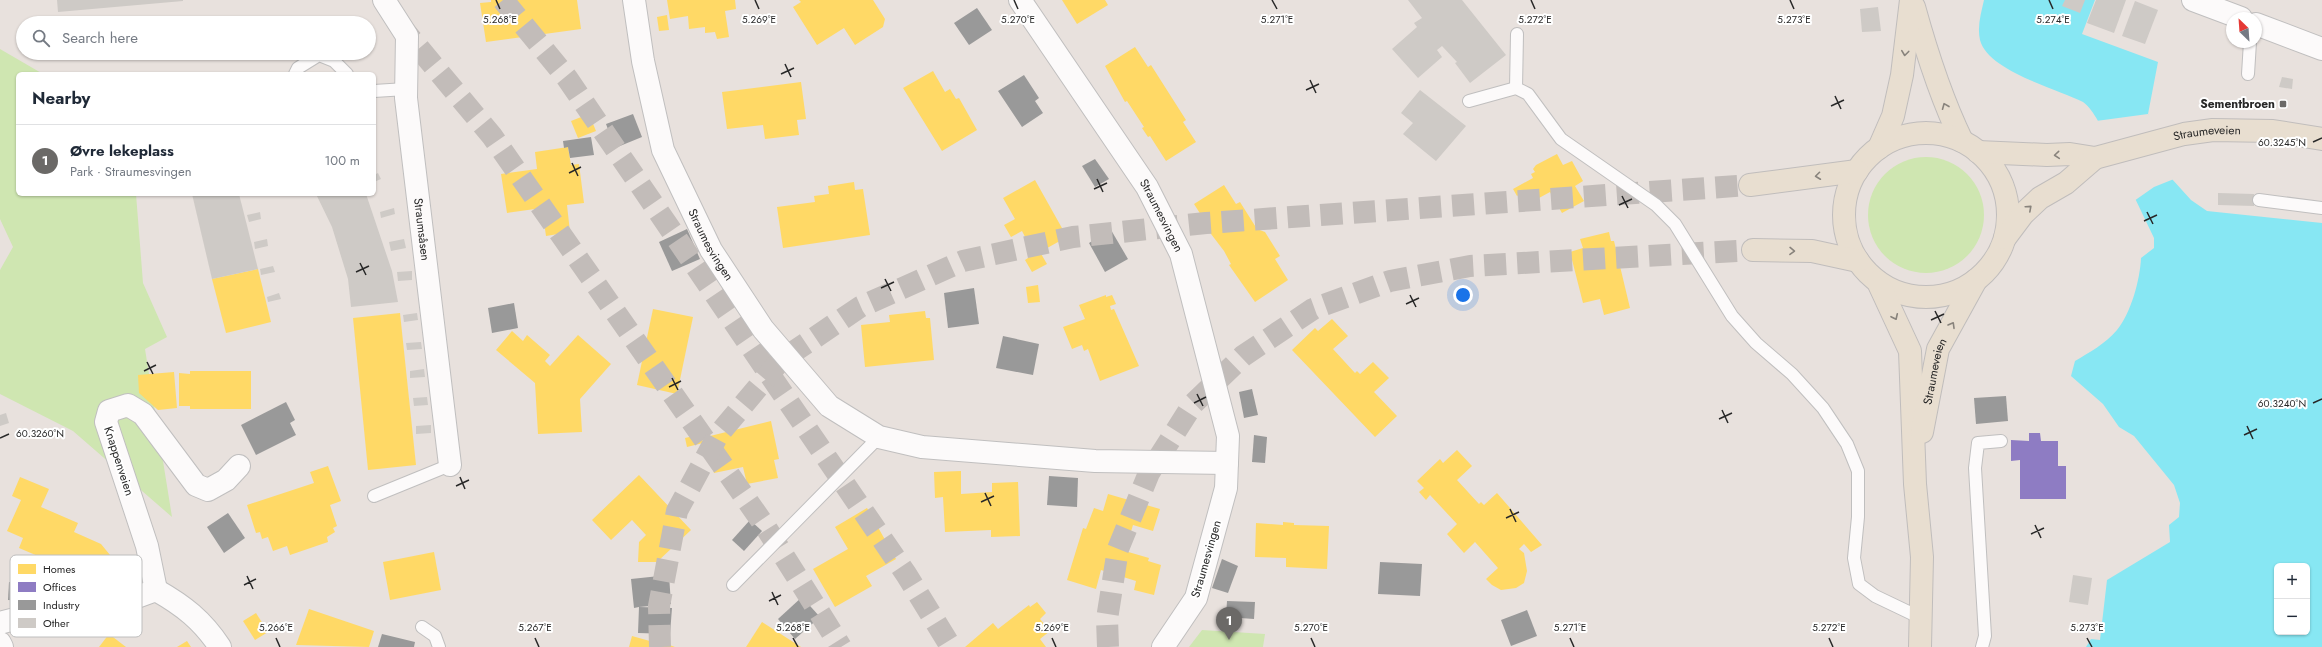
<!DOCTYPE html>
<meta charset="utf-8">
<style>
:root{--surface:#fff;--page:#f6f6f7;--text:#1f2937;--muted:#747a83;--line:#e0e1e3;--accent:#6b6967}
body{margin:0;font-family:Jost,sans-serif;background:var(--page);color:var(--text)}
.controls{position:absolute;right:12px;bottom:12px;display:grid;overflow:hidden;border-radius:6px;box-shadow:0 1px 3px #0004}
.controls button{width:36px;height:36px;display:grid;place-items:center;padding:0;border:0;border-bottom:1px solid var(--line);background:var(--surface);color:var(--text);font:20px sans-serif}
.compass{position:absolute;left:2226px;top:12px;width:36px;height:36px;border-radius:50%;background:var(--surface);box-shadow:0 1px 3px #0004;rotate:335deg}
.you{position:absolute;left:1463px;top:295px;width:14px;height:14px;margin:-10px;border:3px solid #fff;border-radius:50%;background:#1a73e8;box-shadow:0 0 0 6px #1a73e833}
.badge{display:grid;place-items:center;width:26px;height:26px;border-radius:50%;background:var(--accent);color:#fff;font-size:13px;font-weight:700}
.pin{position:absolute;translate:-50% -33px;filter:drop-shadow(0 1px 2px #0008)}
.pin::after{content:'';position:absolute;top:21px;width:14px;height:12px;background:inherit;clip-path:polygon(0 0,100% 0,50% 100%)}
.list{margin:0;padding:0;list-style:none}
h2{display:flex;justify-content:space-between;align-items:center;height:52px;margin:0;padding:0 16px;font-size:17px}
h2 small{font-size:13px;font-weight:400;color:var(--muted)}
.list li{display:grid;grid-template-columns:26px 1fr auto;gap:12px;align-items:center;box-sizing:border-box;height:72px;padding:0 16px;border-top:1px solid var(--line)}
.list b{display:block;font-size:15px;white-space:nowrap}
.list p{margin:0;font-size:13px;white-space:nowrap;color:var(--muted)}
.list em{font-size:13px;font-style:normal;color:var(--muted)}
.icon{flex:none;width:22px;height:22px;fill:none;stroke:currentColor;stroke-width:2;stroke-linecap:round;stroke-linejoin:round}
.map{position:relative;flex:none;width:2322px;height:647px;overflow:hidden}
.search{position:absolute;background:var(--surface);box-shadow:0 1px 3px #0004;left:16px;top:16px;width:360px;height:44px;display:flex;align-items:center;gap:10px;box-sizing:border-box;padding:0 14px;border-radius:22px;color:var(--muted);font-size:15px}
.panel{position:absolute;background:var(--surface);box-shadow:0 1px 3px #0004;left:16px;top:72px;width:360px;height:124px;border-radius:6px}
.map>svg:first-child{display:block}
.green{fill:#cfe6b1}
.water{fill:#87e7f3;fill-rule:evenodd}
.pier{fill:#e8e1dd}
.homes{fill:#ffd966}
.offices{fill:#8e7cc3}
.industry{fill:#999}
.building{fill:#cecac6}
.lines{fill:none;stroke-linecap:round;stroke-linejoin:round}
.primary-tunnel{stroke:#c2bcb9;stroke-width:22;stroke-dasharray:22 11;stroke-linecap:butt}
.service-casing{stroke:#c0bfbf;stroke-width:14}
.minor-casing{stroke:#c0bfbf;stroke-width:24}
.primary-casing{stroke:#c0bdbc;stroke-width:24}
.service{stroke:#fcfafa;stroke-width:12}
.minor{stroke:#fcfafa;stroke-width:22}
.primary{stroke:#e8ded0;stroke-width:22}
.oneway{stroke:#88837c}
.ticks{fill:none;stroke:#282828;stroke-width:1.5}
.poi-dot{fill:#6b6967;stroke:#fff;stroke-width:1.5}
.labels{text-anchor:middle;dominant-baseline:central;stroke-width:4;stroke-linejoin:round;paint-order:stroke}
.poi-label{font-size:12px;font-weight:bold;fill:#282828;stroke:#fff;text-anchor:end}
.street-label{font-size:12px;fill:#282828;stroke:#fff}
.key{fill:#fff;stroke:#bebebe;stroke-width:1}
.key-label{font-size:11px;fill:#282828}
.ticks-label{font-size:10px;text-anchor:middle;fill:#282828;stroke:#fff;stroke-width:4;stroke-linejoin:round;paint-order:stroke}
</style>
<div class="map">
<svg width="2322" height="647" viewBox="0 0 2322 647">
<rect width="100%" height="100%" fill="#e8e1dd"/>
<!-- green -->
<g class="green">
<path d="M0,49L43,74H18V194H136L143,283L167,337L145,349L172,517L73,431L0,394V270L13,247L0,219Z"/>
<circle cx="1926" cy="215" r="58"/>
<path d="M1202,630L1265,634L1263,647H1189Z"/>
</g>
<!-- water -->
<path class="water" d="M1984,0H2095L2082,34L2158,62L2148,114L2172,179L2191,200L2207,211L2322,223V647H2086L2091,639L2100,640L2107,580L2170,542L2169,525L2179,517L2180,503L2174,485L2134,436L2119,427L2103,404L2071,376L2075,361C2090,352 2105,344 2117,330C2131,313 2140,280 2141,258L2154,248V238L2098,121C2094,114 2089,106 2083,102C2057,89 1988,71 1980,40C1977,27 1981,13 1984,0ZM2277,566H2307V632H2277Z"/>
<!-- pier -->
<path class="pier" d="M2148,114L2152,119L2174,179L2154,187L2134,201L2096,121Z"/>
<!-- homes -->
<g class="homes">
<path d="M491,0H577L581,29L486,42L480,3L491,2Z"/>
<path d="M667,0H735L736,9L725,11L729,37L717,39L715,32L705,33V27L689,29L688,16L670,19Z"/>
<path d="M799,0H873L885,19L883,27L855,45L844,28L817,45L793,7L801,2Z"/>
<path d="M1062,0H1105L1108,5L1077,24Z"/>
<path d="M667,15L669,30L659,31L657,17Z"/>
<path d="M1135,47L1148,67L1151,65L1186,120L1183,122L1196,142L1166,161L1150,136L1148,137L1142,128L1144,127L1127,101L1125,102L1105,66Z"/>
<path d="M933,71L945,92L950,89L956,99L959,98L977,130L942,151L903,88Z"/>
<path d="M801,82L806,119L797,120L799,135L765,139L763,125L727,129L722,92Z"/>
<path d="M589,114L596,131L578,138L571,121Z"/>
<path d="M568,147L571,165L579,164L584,203L567,205L570,232L546,236L542,208L507,213L501,174L537,169L535,152Z"/>
<path d="M1557,154L1563,165L1572,161L1583,181L1575,186L1584,201L1562,213L1550,192L1528,204L1521,193L1517,196L1513,189L1533,178L1531,174L1535,172L1533,169L1536,165Z"/>
<path d="M1035,180L1067,237L1040,252L1047,264L1032,272L1025,260L1034,254L1022,231L1011,237L1004,225L1015,219L1003,198Z"/>
<path d="M854,182L855,190L863,189L870,235L783,248L777,207L815,202L814,196L829,194L828,186Z"/>
<path d="M1224,185L1236,204L1240,202L1257,229L1265,232L1280,256L1275,259L1288,280L1255,302L1229,265L1231,264L1224,251L1208,230L1210,229L1194,204Z"/>
<path d="M1609,232L1611,241H1614L1630,308L1604,315L1600,299L1583,303L1570,252L1583,248L1580,239Z"/>
<path d="M258,269L271,322L226,333L212,279Z"/>
<path d="M1038,285L1040,302L1028,303L1026,287Z"/>
<path d="M1106,295V297L1112,295L1116,304L1110,306L1111,310L1114,309L1139,366L1100,381L1088,349L1084,351L1082,345L1072,349L1063,327L1085,319L1079,305Z"/>
<path d="M653,309L693,317L677,394L637,385Z"/>
<path d="M925,311L926,318H930L934,360L865,367L861,325L890,322L889,315Z"/>
<path d="M400,313L416,465L368,470L353,318Z"/>
<path d="M1332,319L1348,336L1333,349L1355,373L1357,371L1360,374L1373,362L1389,378L1374,392L1397,416L1375,437L1292,350L1315,328L1318,331Z"/>
<path d="M512,331L523,341L527,335L550,355L545,361L550,366L578,335L611,364L580,399L582,432L538,434L535,383L496,350Z"/>
<path d="M190,371H251V409H190V406H179V373L190,374Z"/>
<path d="M174,372L177,408L158,410L139,393L138,375Z"/>
<path d="M771,421L779,459L774,460L778,478L747,484L743,467L714,473L706,437Z"/>
<path d="M702,434L703,443L687,447L685,438Z"/>
<path d="M1457,450L1472,466L1457,480L1479,504L1481,502L1484,505L1497,493L1542,545L1531,552L1524,544L1519,549L1524,553L1527,571L1524,583L1516,588L1501,590L1492,585L1486,579L1498,568L1475,542L1464,553L1447,534L1457,524L1430,495L1426,500L1419,492L1424,488L1417,481L1440,459L1443,463Z"/>
<path d="M328,466L341,501L330,505L337,526L333,528L335,532L327,537L328,542L290,555L287,546L273,551L268,537L262,539L260,532L256,533L247,505L314,483L310,472Z"/>
<path d="M961,471V494L992,492V483L1018,482L1020,536L991,537V530L945,532L943,497L935,498L934,472Z"/>
<path d="M639,475L691,530L657,562H638L639,542L646,535L632,520L611,540L592,520Z"/>
<path d="M20,477L49,489L41,507L78,523L74,532L101,544L110,555L92,595L63,582L66,576L42,566L45,559L19,548L23,538L7,531L21,500L12,496Z"/>
<path d="M1108,494L1160,509L1153,531L1133,525L1125,551L1149,558L1148,561L1161,565L1154,595L1134,590L1136,581L1101,570L1096,589L1067,580L1083,528L1086,529L1094,508L1103,511Z"/>
<path d="M867,508L896,559L866,576L872,586L835,607L813,569L848,549L835,527Z"/>
<path d="M1283,522L1294,523V525L1329,526L1327,569L1286,567V558L1255,557L1256,523L1283,525Z"/>
<path d="M434,552L441,590L390,600L383,562Z"/>
<path d="M1037,602L1046,613L1040,619L1050,631L1040,639L1046,647H965L993,623L998,629L1029,605L1030,607Z"/>
<path d="M309,609L374,631L369,647L296,645Z"/>
<path d="M256,613L268,632L255,640L243,621Z"/>
<path d="M762,622L801,647H746Z"/>
<path d="M109,634L126,647H99Z"/>
<path d="M632,636L664,645V643L675,647H629Z"/>
<path d="M187,641L191,647H177Z"/>
</g>
<!-- offices -->
<path class="offices" d="M2029,433H2040L2041,441H2058V466H2066V499H2020V460L2011,461V440L2029,441Z"/>
<!-- industry -->
<g class="industry">
<path d="M977,8L992,30L969,45L954,23Z"/>
<path d="M1024,75L1039,98L1035,101L1043,113L1022,127L998,91Z"/>
<path d="M633,114L642,137L615,148L606,124Z"/>
<path d="M591,137L594,155L570,158L568,147L564,148L563,141Z"/>
<path d="M1095,159L1109,179L1095,187L1082,166Z"/>
<path d="M687,229L700,259L672,271L659,242Z"/>
<path d="M1111,230L1128,259L1105,272L1089,243Z"/>
<path d="M974,288L979,324L948,328L944,293Z"/>
<path d="M514,303L518,328L492,333L488,308Z"/>
<path d="M1003,336L1039,344L1033,375L996,368Z"/>
<path d="M1252,389L1258,415L1244,418L1239,392Z"/>
<path d="M2006,396L2008,421L1976,424L1974,398Z"/>
<path d="M286,402L295,420L290,423L296,435L256,455L241,425Z"/>
<path d="M1254,435L1267,437L1265,463L1252,462Z"/>
<path d="M1049,476L1078,478L1077,507L1047,505Z"/>
<path d="M228,513L245,538L224,553L207,527Z"/>
<path d="M750,520L762,531L744,551L732,540Z"/>
<path d="M1222,559L1238,566L1228,593L1212,588Z"/>
<path d="M1380,562L1422,564L1420,596L1378,594Z"/>
<path d="M669,575L671,604L639,607L672,608L670,634L638,633L639,607L634,608L631,579Z"/>
<path d="M9,582L45,585L44,602L8,600Z"/>
<path d="M802,597L820,617L795,639L778,619Z"/>
<path d="M1227,601L1255,602L1254,619L1226,617Z"/>
<path d="M1527,610L1537,636L1511,646L1501,620Z"/>
<path d="M382,634L415,642L414,647H378Z"/>
</g>
<!-- building -->
<g class="building">
<path d="M57,0H183V1L58,12Z"/>
<path d="M1408,0H1462L1506,55L1470,83L1455,63L1457,62L1442,46L1437,50L1442,57L1418,78L1392,49L1417,27L1414,23L1422,18Z"/>
<path d="M2065,0H2085L2080,13L2062,6Z"/>
<path d="M2096,0H2126L2114,33L2087,23Z"/>
<path d="M2135,1L2158,10L2145,44L2122,36Z"/>
<path d="M1878,7L1881,31L1862,32L1860,9Z"/>
<path d="M2282,77L2293,79L2292,89L2279,87Z"/>
<path d="M1420,90L1466,126L1436,161L1403,134L1413,123L1401,113Z"/>
<path d="M378,173L381,179L374,182V175Z"/>
<path d="M2218,193L2254,194V206L2218,205Z"/>
<path d="M192,194H239L258,269L212,279Z"/>
<path d="M316,194H366L392,271L398,302L351,307L348,279L332,227Z"/>
<path d="M394,208L395,214L381,218L380,212Z"/>
<path d="M260,212L261,219L249,222L247,215Z"/>
<path d="M267,239L268,246L255,249L254,242Z"/>
<path d="M404,239L406,248L391,251L389,242Z"/>
<path d="M273,266L275,272L261,275L260,269Z"/>
<path d="M412,271V280L398,281L397,272Z"/>
<path d="M279,293L281,299L268,302L267,297Z"/>
<path d="M417,313L418,320L404,322L403,315Z"/>
<path d="M421,342L422,349L407,350L406,343Z"/>
<path d="M424,369L425,377L410,378V371Z"/>
<path d="M427,397L428,405L414,406L413,398Z"/>
<path d="M6,413L9,423L0,426V415Z"/>
<path d="M431,425V433L416,434V426Z"/>
<path d="M2073,575L2092,578L2088,605L2069,602Z"/>
</g>
<g class="lines">
<!-- primary-tunnel -->
<g class="primary-tunnel">
<path d="M503,0L567,78L906,574L951,647"/>
<path d="M398,23L492,136L765,526L841,647"/>
<path d="M660,647L659,606L677,511L718,435L780,361L860,307L963,261L1073,237L1206,223L1750,185"/>
<path d="M1108,647L1107,619L1118,549L1149,473L1193,404L1243,356L1313,309L1390,281L1470,266L1753,250"/>
</g>
<!-- service casing -->
<g class="service-casing">
<g id="service">
<path d="M295,74L298,68L319,55L334,61L347,74"/>
<path d="M2248,74L2250,42"/>
<path d="M1516,88L1517,34"/>
<path d="M374,91L406,89"/>
<path d="M1469,101L1516,88L1528,94L1561,139L1656,205L1675,224L1732,316L1756,343L1792,374L1823,408L1847,444L1858,471V517L1854,558L1859,584L1875,596L1921,618"/>
<path d="M2259,200L2322,208"/>
<path d="M374,496L450,465"/>
<path d="M733,585L879,437"/>
<path d="M422,627L435,636L439,647"/>
<path d="M1982,647L1985,636L1975,468L1978,443L2001,441"/>
</g>
</g>
<!-- minor casing -->
<g class="minor-casing">
<g id="minor">
<path id="s1" d="M384,0L407,36L406,98L450,465"/>
<path id="s2" d="M634,0L643,61L663,150L711,250L763,329L829,406L879,437L922,447L1095,461L1227,463"/>
<path id="s3" d="M1020,0L1147,187L1181,254L1228,436L1226,488L1196,598L1163,647"/>
<path d="M2193,0L2241,18"/>
<path d="M2256,24L2322,49"/>
<path d="M156,590L147,546L106,422L109,411L128,405L143,414L196,485L208,490L226,480L239,466"/>
<path d="M0,623L26,616L61,619L115,605L156,590C184,606 202,620 220,647"/>
<path d="M0,643L2,647"/>
</g>
</g>
<!-- primary casing -->
<g class="primary-casing">
<g id="primary">
<path d="M1914,7C1927,54 1941,98 1962,141"/>
<circle cx="1926" cy="215" r="82"/>
<path d="M1879,148L1893,116L1902,75L1911,0"/>
<path d="M1978,152L2047,155L2070,154L2095,158"/>
<path d="M1750,185L1857,171"/>
<path id="s4" d="M2005,238L2023,214L2040,198L2066,183L2095,158L2184,134L2213,130L2273,131L2322,139"/>
<path d="M1753,250L1812,251L1858,261"/>
<path d="M1878,282L1910,351L1915,484L1922,557L1920,647"/>
<path id="s5" d="M1922,432L1938,349L1976,280"/>
</g>
</g>
<!-- service -->
<use href="#service" class="service"/>
<!-- minor -->
<use href="#minor" class="minor"/>
<!-- primary -->
<use href="#primary" class="primary"/>
</g>
<!-- one-way arrows -->
<defs><path id="oneway-chevron" d="M-2-3.5L2.5 0L-2 3.5" fill="none" stroke-width="1.6" stroke-linecap="round" stroke-linejoin="round"/></defs>
<g class="oneway">
<use href="#oneway-chevron" transform="translate(1905 53) rotate(97)"/>
<use href="#oneway-chevron" transform="translate(1945 106) rotate(-112)"/>
<use href="#oneway-chevron" transform="translate(2057 155) rotate(175)"/>
<use href="#oneway-chevron" transform="translate(1818 176) rotate(173)"/>
<use href="#oneway-chevron" transform="translate(2029 208) rotate(-42)"/>
<use href="#oneway-chevron" transform="translate(1792 251) rotate(1)"/>
<use href="#oneway-chevron" transform="translate(1895 317) rotate(65)"/>
<use href="#oneway-chevron" transform="translate(1952 325) rotate(-60)"/>
</g>
<!-- ticks -->
<path class="ticks" d="M496,0L500,9M755,0L759,9M1014,0L1018,9M1272,0L1277,9M1531,0L1535,9M1790,0L1794,9M2049,0L2053,9M785,64L791,77M781,74L794,68M1310,80L1316,93M1306,90L1319,84M1835,96L1841,109M1831,106L1844,100M2313,142L2322,138M572,163L578,176M569,173L581,167M1097,179L1103,192M1094,189L1107,183M1622,196L1628,208M1619,205L1632,199M2147,212L2153,224M2144,221L2157,215M360,263L366,275M356,272L369,266M885,279L891,291M881,288L894,282M1410,295L1416,307M1406,304L1419,298M1935,311L1941,323M1931,320L1944,314M147,362L153,374M144,371L156,365M672,378L678,390M669,387L681,381M1197,394L1203,406M1194,403L1206,397M2313,403L2322,399M1722,410L1728,423M1719,419L1732,413M2247,426L2253,439M2244,435L2257,429M0,438L9,434M460,477L465,489M456,486L469,480M985,493L991,506M981,502L994,496M1510,509L1516,522M1506,518L1519,512M2035,525L2041,538M2031,534L2044,528M247,576L253,589M244,585L256,579M772,592L778,605M769,601L781,595M276,638L280,647M535,638L539,647M793,638L798,647M1052,638L1056,647M1311,638L1315,647M1570,638L1574,647M1829,638L1833,647M2087,638L2092,647"/>
<!-- markers -->
<rect class="poi-dot" x="2279" y="100" width="8" height="8" rx="2"/>
<g class="labels">
<!-- poi labels -->
<g class="poi-label">
<text x="2275" y="104">Sementbroen</text>
</g>
<!-- street labels -->
<g class="street-label">
<text stroke="none"><textPath href="#s4" startOffset="237">Straumeveien</textPath></text>
<text stroke="none"><textPath href="#s3" startOffset="258">Straumesvingen</textPath></text>
<text stroke="none"><textPath href="#s1" startOffset="237">Straumsåsen</textPath></text>
<text stroke="none"><textPath href="#s2" startOffset="259">Straumesvingen</textPath></text>
<text stroke="none"><textPath href="#s5" startOffset="62">Straumeveien</textPath></text>
<text transform="translate(119 461) rotate(72)">Knappenveien</text>
<text transform="translate(1206 559) rotate(-74)">Straumesvingen</text>
</g>
</g>
<!-- legend -->
<rect x="10" y="555" width="132" height="82" rx="6" class="key"/>
<rect x="18" y="564" width="18" height="10" fill="#ffd966"/>
<rect x="18" y="582" width="18" height="10" fill="#8e7cc3"/>
<rect x="18" y="600" width="18" height="10" fill="#999"/>
<rect x="18" y="618" width="18" height="10" fill="#cecac6"/>
<g class="key-label">
<text x="43" y="573">Homes</text>
<text x="43" y="591">Offices</text>
<text x="43" y="609">Industry</text>
<text x="43" y="627">Other</text>
</g>
<g class="ticks-label">
<text x="500" y="23">5.268°E</text>
<text x="759" y="23">5.269°E</text>
<text x="1018" y="23">5.270°E</text>
<text x="1794" y="23">5.273°E</text>
<text x="2053" y="23">5.274°E</text>
<text x="1277" y="23">5.271°E</text>
<text x="1535" y="23">5.272°E</text>
<text x="2282" y="146">60.3245°N</text>
<text x="2282" y="407">60.3240°N</text>
<text x="40" y="437">60.3260°N</text>
<text x="276" y="631">5.266°E</text>
<text x="535" y="631">5.267°E</text>
<text x="793" y="631">5.268°E</text>
<text x="1052" y="631">5.269°E</text>
<text x="1311" y="631">5.270°E</text>
<text x="1570" y="631">5.271°E</text>
<text x="1829" y="631">5.272°E</text>
<text x="2087" y="631">5.273°E</text>
</g>
</svg>
<div class="controls">
<button>+</button>
<button>−</button>
</div>
<svg class="compass" viewBox="-18 -18 36 36"><path d="M0-13l5 13h-10z" fill="#e53935"/><path d="M0 13l5-13h-10z" fill="#747a83"/></svg>
<div class="you"></div>
<div class="pin badge" style="left:1229px;top:640px">1</div>
<div class="search"><svg class="icon" aria-label="search" viewBox="0 0 24 24"><circle cx="10" cy="10" r="6"/><path d="M15 15l6 6"/></svg>Search here</div>
<section class="panel">
<h2>Nearby<small></small></h2>
<ul class="list">
<li><span class="badge">1</span><div><b>Øvre lekeplass</b><p>Park · Straumesvingen</p></div><em>100 m</em></li>
</ul>
</section>
</div>
